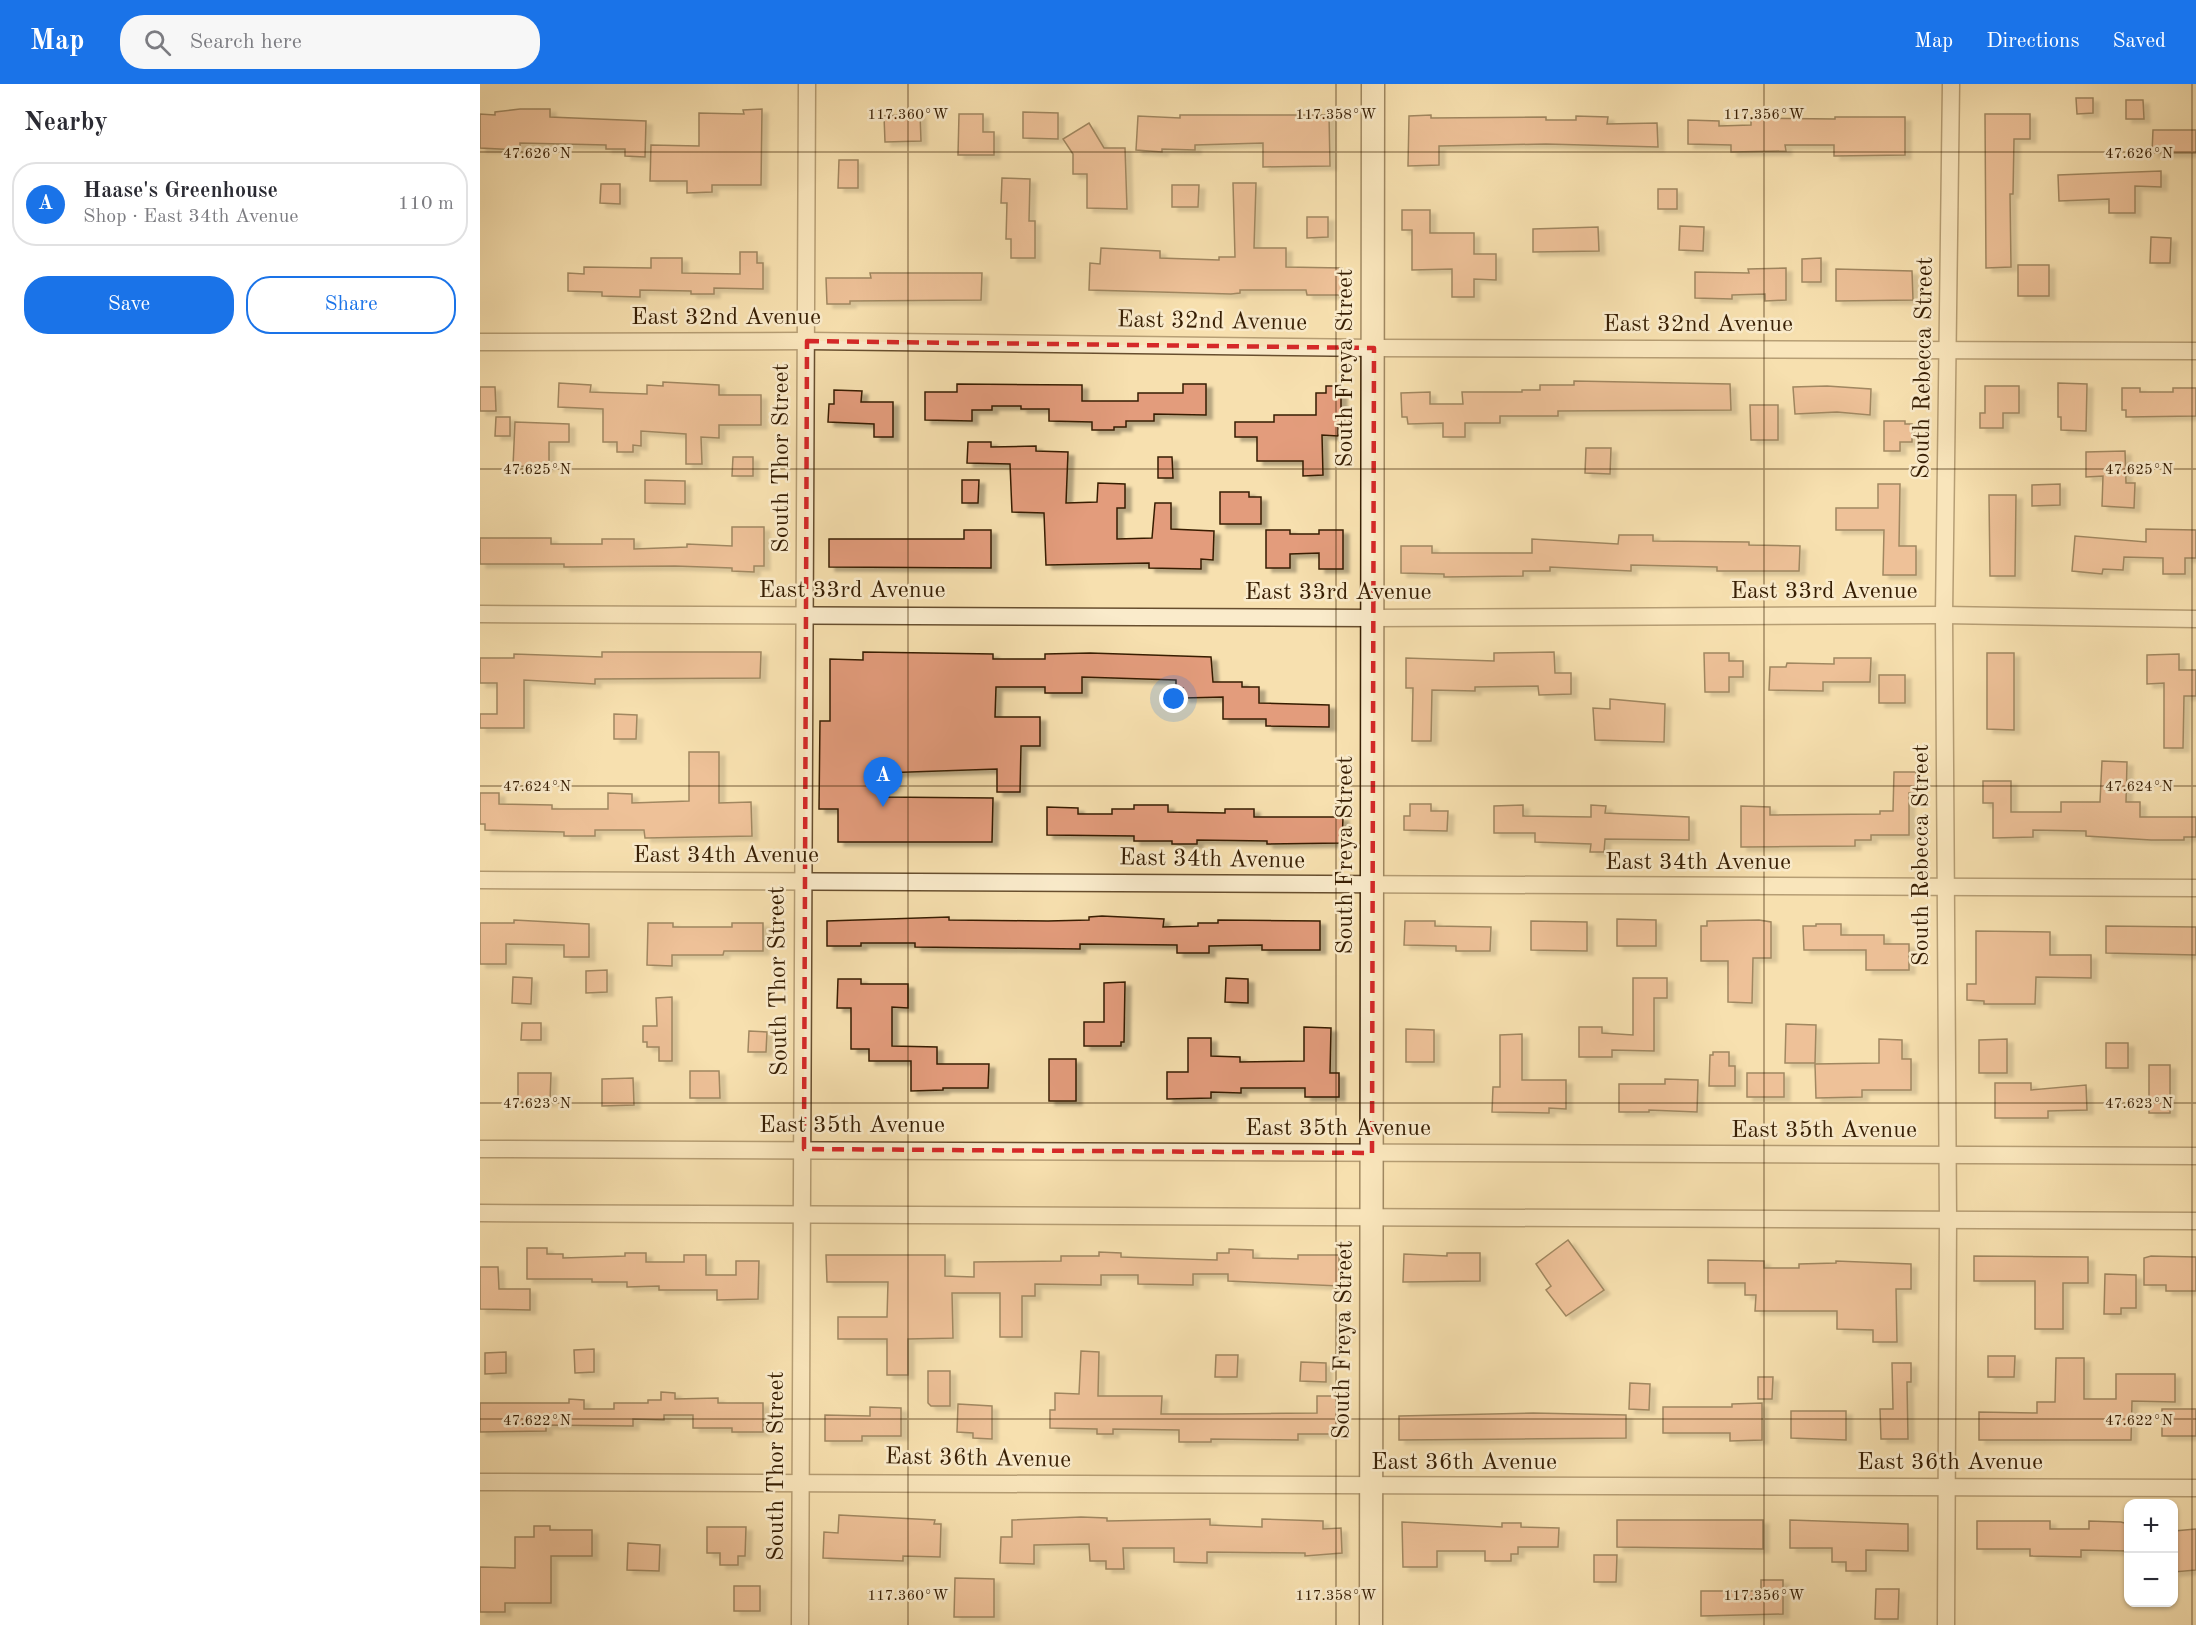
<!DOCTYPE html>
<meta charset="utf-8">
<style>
:root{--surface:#fff;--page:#f7f7f7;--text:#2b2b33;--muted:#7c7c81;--line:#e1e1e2;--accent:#1a73e8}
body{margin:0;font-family:"Old Standard TT",serif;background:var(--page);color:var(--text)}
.controls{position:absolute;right:18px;bottom:18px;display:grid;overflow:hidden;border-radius:12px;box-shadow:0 2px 4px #0004}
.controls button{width:54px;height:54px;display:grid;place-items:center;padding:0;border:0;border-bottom:2px solid var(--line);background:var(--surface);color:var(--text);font:30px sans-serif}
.you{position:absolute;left:694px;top:615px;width:21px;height:21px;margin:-15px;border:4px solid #fff;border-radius:50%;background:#1a73e8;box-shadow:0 0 0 9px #1a73e833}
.badge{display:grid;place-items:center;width:39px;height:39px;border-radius:50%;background:var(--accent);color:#fff;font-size:20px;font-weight:700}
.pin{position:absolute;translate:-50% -50px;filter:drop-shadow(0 2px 3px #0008)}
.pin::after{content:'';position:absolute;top:32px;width:21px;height:18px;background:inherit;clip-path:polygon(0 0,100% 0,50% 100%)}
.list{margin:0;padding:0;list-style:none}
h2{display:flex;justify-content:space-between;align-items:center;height:78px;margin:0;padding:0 24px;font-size:26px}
h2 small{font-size:20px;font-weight:400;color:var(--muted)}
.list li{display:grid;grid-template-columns:39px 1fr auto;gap:18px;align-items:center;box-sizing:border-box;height:84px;margin:0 12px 12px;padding:0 12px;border:2px solid var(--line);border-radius:24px}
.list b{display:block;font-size:22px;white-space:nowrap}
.list p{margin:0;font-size:20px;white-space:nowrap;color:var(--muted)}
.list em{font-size:20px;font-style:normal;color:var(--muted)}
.actions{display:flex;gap:12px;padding:18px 24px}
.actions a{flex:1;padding:14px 0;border:2px solid var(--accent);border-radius:24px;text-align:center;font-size:21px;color:var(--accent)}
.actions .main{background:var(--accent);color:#fff}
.icon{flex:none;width:33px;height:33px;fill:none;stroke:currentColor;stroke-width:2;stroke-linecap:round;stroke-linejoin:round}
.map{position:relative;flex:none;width:1716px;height:1541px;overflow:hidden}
header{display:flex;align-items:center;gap:36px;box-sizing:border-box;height:84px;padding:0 30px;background:var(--accent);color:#fff}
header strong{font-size:28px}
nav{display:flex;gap:33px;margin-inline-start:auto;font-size:21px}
.search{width:420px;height:54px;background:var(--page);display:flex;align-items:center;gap:15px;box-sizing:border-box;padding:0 21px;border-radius:24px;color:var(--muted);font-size:22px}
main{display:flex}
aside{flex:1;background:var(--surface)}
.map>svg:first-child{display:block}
.building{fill:#e39c7c;stroke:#371e03;stroke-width:1.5;filter:url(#shadow)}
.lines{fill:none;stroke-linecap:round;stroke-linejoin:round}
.street-casing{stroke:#674e2e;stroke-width:19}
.secondary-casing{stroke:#371e03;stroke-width:25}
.street{stroke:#faebcb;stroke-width:16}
.secondary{stroke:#faebcb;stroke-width:22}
.marked{fill:none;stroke:#d62828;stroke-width:4.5;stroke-dasharray:12 8;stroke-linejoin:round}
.ticks{fill:none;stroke:#371e03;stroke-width:1.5;stroke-opacity:0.45}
.labels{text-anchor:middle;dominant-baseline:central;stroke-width:5;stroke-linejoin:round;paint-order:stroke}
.street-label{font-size:24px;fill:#371e03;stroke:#faebcb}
.ticks-label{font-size:15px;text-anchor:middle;fill:#371e03;stroke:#faebcb;stroke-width:5;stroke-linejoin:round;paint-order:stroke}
</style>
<header>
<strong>Map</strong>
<div class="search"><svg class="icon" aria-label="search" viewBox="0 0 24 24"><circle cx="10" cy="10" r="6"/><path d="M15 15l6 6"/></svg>Search here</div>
<nav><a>Map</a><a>Directions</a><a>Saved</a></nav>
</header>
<main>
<aside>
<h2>Nearby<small></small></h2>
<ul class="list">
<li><span class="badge">A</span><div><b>Haase's Greenhouse</b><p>Shop · East 34th Avenue</p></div><em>110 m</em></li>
</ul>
<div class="actions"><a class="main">Save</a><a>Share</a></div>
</aside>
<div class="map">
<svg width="1716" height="1541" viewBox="0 0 1716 1541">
<defs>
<filter id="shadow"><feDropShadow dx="6" dy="4" stdDeviation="1.5" flood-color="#0004"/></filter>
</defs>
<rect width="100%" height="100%" fill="#f7e0af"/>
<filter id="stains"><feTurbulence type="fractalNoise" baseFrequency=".00333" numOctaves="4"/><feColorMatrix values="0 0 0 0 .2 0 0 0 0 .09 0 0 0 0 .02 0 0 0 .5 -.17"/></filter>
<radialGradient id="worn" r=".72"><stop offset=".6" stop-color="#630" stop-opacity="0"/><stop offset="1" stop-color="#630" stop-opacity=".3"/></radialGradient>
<!-- building -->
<g class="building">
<path d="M1596,14H1613V29L1597,30Z"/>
<path d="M1646,16H1663L1664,35H1646Z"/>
<path d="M40,25H70V33L166,37L165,73L145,72V65H126V61L40,59V66L0,64V30L15,31V28Z"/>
<path d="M282,25L281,101H232V108L207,109V97H170L171,61L219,62V29L264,30L263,26Z"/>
<path d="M543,28L578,29V55L543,54Z"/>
<path d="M440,30L441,57L405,58L404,32Z"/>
<path d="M479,30H503V48H514V71H478Z"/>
<path d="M1505,30H1550V55H1534L1533,110H1530L1531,183L1506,184Z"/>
<path d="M700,31H849L850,82L783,83V59L715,61V66L682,65V68L656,66L658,32L700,34Z"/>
<path d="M951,31V34L1066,33V36H1096V32L1128,33L1127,40L1177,39L1178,63L1066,60L959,62V81L928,82L929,32Z"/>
<path d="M1355,33H1425V71L1354,72V61H1305L1306,67L1251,68V61L1208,60V36L1239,37V42L1271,41V34L1355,35Z"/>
<path d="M609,39L624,64H645L647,125L607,124V90H593V70L583,55Z"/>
<path d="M1673,46H1716V69H1672Z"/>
<path d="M359,76H378V104H358Z"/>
<path d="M1681,87V103L1655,102V129H1629V115L1579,117L1578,91Z"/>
<path d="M522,94L550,95L549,137H555V174H531V155H526L527,119H521Z"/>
<path d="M753,99H776L774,164H806V183L862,184V211H827L826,206H760V209L751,210L609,206L610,179L620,180L621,164L680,167V174L739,176V173H755Z"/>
<path d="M121,100H140V120L120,119Z"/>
<path d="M692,101H719L718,123H692Z"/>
<rect x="1178" y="105" width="19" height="20"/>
<path d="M922,126H950V149H994V170H1016V196L994,195V213H972V185L932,186V146H922Z"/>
<path d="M827,133H848V153L827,154Z"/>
<path d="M1200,142L1224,143L1223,167L1199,166Z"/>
<path d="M1118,143L1119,167L1053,168V145Z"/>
<path d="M1671,153L1691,154L1690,179H1670Z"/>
<path d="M260,168H277V179H283V205L234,204V210H211V207L160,206V213L122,212V208L88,207V189L104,190V183L171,184V174H202V189L260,190Z"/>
<path d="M1341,174V198H1322V175Z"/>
<rect x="1538" y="181" width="31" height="31"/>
<path d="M1306,184V216L1285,217V210L1252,211V215L1215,214V188L1269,189L1268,185Z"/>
<path d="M1356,185L1432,187L1433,216L1356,217Z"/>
<path d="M390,189H502L501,216L370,217V220H347L346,194H391Z"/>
<path d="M1094,297L1250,300L1251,326L1078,327V332H1020V339H985V353H963V339L928,340L927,333H922L921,309L950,308V320H983L982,308H1042V306H1060V301H1094Z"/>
<path d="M183,298L239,301V311H281V341H239V354L221,353L222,380H206V350L161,347V362L153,361V368H137V358H123V325L78,323L79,299L111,301L110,308L167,310V301L183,302Z"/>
<path d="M1578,299L1607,300L1606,347L1581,346V333H1578Z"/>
<path d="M477,300L602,301V317H658V309H703V300H726V331L674,330V337H646V343H634V346H612V338L569,337V325H541V322H512V326H492V337L445,336V308H477Z"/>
<path d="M846,302H861V340H858V352L842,351L843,391L823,392V377H777V353H755V338H794V331H836V309H846Z"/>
<path d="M1347,302L1391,305L1390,331L1357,328L1315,330L1313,303Z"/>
<path d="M1505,302H1539V329H1523V344H1500V329H1505Z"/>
<path d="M0,303H15L16,327H0Z"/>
<path d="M1642,304H1660V308H1693V304H1716V332L1646,333V326H1642Z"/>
<path d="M354,306L382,307L381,318H413V353H394V340L348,338L349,320H354Z"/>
<path d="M1270,321H1298V356H1271Z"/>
<path d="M16,333H30V352H15Z"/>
<path d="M1404,337H1425V340H1432V358H1420V367H1404Z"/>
<path d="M35,338L89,340V358H69V383L33,382Z"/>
<path d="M488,358H511V363L556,362V367L588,368L586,419L617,418L618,399L645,400V424H637V455L672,454L675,419H691V445L734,447L733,476L721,475V485L669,484V479L566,481L564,429L532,428L530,380L487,379Z"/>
<path d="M1106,364H1131L1130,390L1105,389Z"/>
<path d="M1645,367L1646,399H1655L1654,424L1622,422L1623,392L1606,393V368Z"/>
<path d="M253,373H273V392H252Z"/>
<path d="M678,373H692L693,394H678Z"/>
<path d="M165,396L205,397V420L165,419Z"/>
<path d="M482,396H499L498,419H482Z"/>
<path d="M1398,400H1420L1419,462H1436V491H1403L1404,446H1356V424H1398Z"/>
<path d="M1580,400V421L1552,422V401Z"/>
<path d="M740,408H769V413H781V440H740Z"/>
<path d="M1509,411H1536L1535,492H1510Z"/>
<path d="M252,443H284V482H274V488L252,487V484L195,482L84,483V480H0V454H71V460H122V455H154V465L207,463V460L252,462Z"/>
<path d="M1666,445L1716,446V474H1705V490H1683V474L1644,473L1643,486L1623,485L1622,490L1592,487L1595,452L1666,458Z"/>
<path d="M484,446H511V484L349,483V455H484Z"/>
<path d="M786,446H810V450H839V446H863V485H839V469L810,470V484H786Z"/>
<path d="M1139,451H1173V457L1269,458V461L1320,462L1319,487H1237V483L1151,481V487L1070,483V487H1043V492L964,493V490L921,489V462H952V469H1052V455L1138,460Z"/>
<path d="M122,568H281L280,594L115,595V600L44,596V644H0V630H17V599H0V574H34V570L122,573Z"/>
<path d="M383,568L513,570V575H565V570L610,569L731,573L733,598H762V603H779V619L849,621V643L786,642V635H743V613L703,614V604H696V596L602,593V609H565V603H516L515,633H560V662H541L540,708H517V685L401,689V713L513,714L512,758H358V725H339L340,637H350V575L383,576Z"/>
<path d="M1074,568L1075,589H1091V610L1059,611L1058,602L995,603V607L952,606L951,657H932L933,604H926V574L1014,577V569Z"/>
<path d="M1224,569H1249V577H1263V593H1249V608H1225Z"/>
<path d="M1507,569H1534V646L1507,645Z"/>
<path d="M1699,570V586H1716V612H1704L1703,664H1684V599L1667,600V571Z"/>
<path d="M1354,574H1391L1390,598H1343V607L1289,606L1290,583H1306L1307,579L1354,580Z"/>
<rect x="1399" y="591" width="26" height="28"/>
<path d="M1130,615L1185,620L1184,658L1115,656L1113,624L1130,625Z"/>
<path d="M134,630L157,631L156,655H134Z"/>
<path d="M209,668H239V719L271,718L272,752L165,754L164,746H115V752H84V748L5,746V740H0V709H19V720L72,721V725H128V709L152,710V719L209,717Z"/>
<path d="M1622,677L1647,678L1646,718H1660V733H1716V753H1704V756H1671L1606,752V747L1553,746V753L1513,754V719H1503V697H1531V728H1581V718H1620Z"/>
<path d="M1414,688H1436L1435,709H1429V751H1391V756H1375V762L1261,763V722L1290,723V731L1400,730V727H1413Z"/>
<path d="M930,720H951V727H968L967,747L924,746V732H930Z"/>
<path d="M654,721H688V728L745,729V725H774V733H863L862,759L787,760V757L717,756V760H692V757H654V752L567,751V723L598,724V730H632V725H654Z"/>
<path d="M1043,721V732L1111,733V721L1126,722L1125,729L1209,733V756L1125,755L1124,768H1110L1111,760L1055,758V749H1014V722Z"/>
<path d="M622,832L684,835L683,843L718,842V839H738V836L840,837V866H782V861L729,862V869H697V861L600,860V865L435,863V859H381V862H347V837L469,833V836L568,837L609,836V833Z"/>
<path d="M1137,835L1176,836V862H1137Z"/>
<path d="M34,836L109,840V873H84V861L26,860V880H0V839H34Z"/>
<path d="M1279,836L1291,838V874H1273L1272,919L1248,918V877H1221V842H1227V837Z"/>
<path d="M925,837H955V842L1011,843L1010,867H976V862L924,861Z"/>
<path d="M1051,837L1107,838V867L1051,866Z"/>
<path d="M168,839H193V843H252V839H283V867H244L243,871H192V882L167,881Z"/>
<path d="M1336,840H1361V851H1404V860H1429V886H1386V866H1324L1323,842H1336Z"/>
<path d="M1626,842L1716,843V871L1626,869Z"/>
<path d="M1496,847L1570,848V871H1611V894L1556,893L1555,920H1504V917L1487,916V900H1496Z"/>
<path d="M127,886V908L106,909V887Z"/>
<path d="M33,893L52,894L51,920L32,919Z"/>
<path d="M746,894L768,895V919L745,918Z"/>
<path d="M1153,894H1187V914H1174V967L1132,966V973H1099V943H1122V949L1153,951Z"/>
<path d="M358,895H381V900H428V924L412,923V962L457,963V980H509L508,1004H463V1006L431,1007V977H389V965H371V924H357Z"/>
<path d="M645,898L644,958H641V962H604V938H624V899Z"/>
<path d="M192,913V977H179V963H167V958H163V942H177L176,914Z"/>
<path d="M42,939H61V956H41Z"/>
<path d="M1306,940L1336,941L1335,979H1305Z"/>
<path d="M824,943L851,944L850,989H859V1013H825V1004H761V1009L731,1008V1014L687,1015V988H708V954H731V972L760,973V978L824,977Z"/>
<path d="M926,945L954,946V978H926Z"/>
<path d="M269,947L287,948L286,968H268Z"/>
<path d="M1042,950V996H1086V1025L1069,1024V1029L1012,1028L1013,1003H1020V951Z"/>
<path d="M1399,955L1422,956V975H1431V1006H1382V1013L1336,1014L1335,980L1399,979Z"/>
<path d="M1527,955V989H1499V956Z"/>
<rect x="1626" y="959" width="22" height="25"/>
<path d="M1233,968H1249V982H1255V1002H1229L1230,971H1233Z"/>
<rect x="569" y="975" width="27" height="42"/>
<rect x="1669" y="981" width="21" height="48"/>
<path d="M210,987H239L240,1014H210Z"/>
<path d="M38,989H71L70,1018H38Z"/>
<rect x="1267" y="989" width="37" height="24"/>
<path d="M153,994L154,1021L122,1022V995Z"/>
<path d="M1185,995L1218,996L1217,1028L1169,1026V1028H1139V1000H1185Z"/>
<path d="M1515,999H1551V1006L1606,1001L1607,1026L1568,1027V1034H1515Z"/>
<path d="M1088,1156L1124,1206L1086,1232L1066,1206L1071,1202L1056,1180Z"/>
<path d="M47,1164H67V1170H83V1174L145,1172V1169H166V1178H204V1171H226V1191H256V1177H279L278,1215L237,1216V1206H179V1202L147,1203V1198H112V1195H47Z"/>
<path d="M749,1165L773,1166V1174L818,1175V1171H859V1202L748,1197V1190H713V1201L658,1200V1191H621V1201L555,1200V1212H542V1253H520V1209H472L473,1254L428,1255V1291H407V1255H358V1233H407L408,1198H347L346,1171H465V1192L494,1193V1178L581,1177V1172H619V1168L641,1169V1173L737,1176V1169H749Z"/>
<path d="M967,1169H1000V1197L923,1198L924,1170L967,1172Z"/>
<path d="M1494,1172L1608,1173V1199H1583V1245H1555V1197H1494Z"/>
<path d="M1671,1172L1716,1173V1207H1686V1201H1664V1174Z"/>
<path d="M1228,1176L1284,1177V1184H1319V1180L1356,1179V1177L1431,1180V1205H1416L1417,1258H1393V1246L1357,1245V1227H1275L1276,1211H1265V1199H1228Z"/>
<path d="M0,1183H18L19,1205H50V1226L0,1225Z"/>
<path d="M1625,1190L1656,1191V1224H1641V1230H1624Z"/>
<path d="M114,1265V1288L95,1289L94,1266Z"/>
<path d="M601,1267L619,1268L618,1312H682L681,1330H742L837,1329V1312H860V1350H818V1356L731,1355V1358H699V1346L633,1345V1350H617V1345L570,1344V1326H575V1309L599,1310Z"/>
<path d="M26,1268V1289L5,1290V1269Z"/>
<path d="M736,1271H758L757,1293H735Z"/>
<path d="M1508,1272H1535L1534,1293H1508Z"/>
<path d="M1576,1274H1604V1315H1636V1290H1695V1318L1652,1317L1651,1356H1499V1328L1557,1329V1318H1575Z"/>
<path d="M821,1278L846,1279V1298L820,1297Z"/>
<path d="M1412,1279H1431V1298H1427L1428,1355H1401L1400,1325H1413Z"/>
<path d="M448,1287H470V1322H451L448,1319Z"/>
<path d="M1278,1293H1293L1292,1315H1278Z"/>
<path d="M1150,1299L1170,1300L1169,1326L1149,1325Z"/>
<path d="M181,1308L195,1309V1315L238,1314V1319H283V1348H252V1344H213V1331H184V1336L153,1335V1342L66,1341V1347L0,1348V1319H89V1315L104,1316V1325H134V1319H168V1316H181Z"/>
<path d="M1282,1319V1356L1250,1357V1349H1183V1323H1252V1320Z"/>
<path d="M478,1320L512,1322V1355L493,1354V1349L477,1348Z"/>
<path d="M390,1323L421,1324V1352H382V1357H345V1331L390,1332Z"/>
<rect x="1682" y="1325" width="34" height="27"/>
<path d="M1311,1327H1366V1356L1311,1354Z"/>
<path d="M1053,1329L1146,1331V1354L919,1356V1332Z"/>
<path d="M359,1431L455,1436L454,1440H461L460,1473L423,1472V1477L343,1474L344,1448L358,1449Z"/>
<path d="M601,1433L627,1434V1437L730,1435V1441L782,1443V1435L843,1437V1445L861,1444L862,1469L825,1472V1469L727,1468V1479L694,1478V1464H643L644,1485H626V1477H610L609,1460L554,1461V1480L520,1479L521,1453H532V1436Z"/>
<path d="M1137,1436H1283V1465L1137,1463Z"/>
<path d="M1310,1436L1428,1440V1467L1386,1466V1487H1366V1478H1352V1464H1310Z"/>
<path d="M1497,1437H1570V1445H1609V1437L1641,1438L1648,1440V1467L1601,1466V1473L1550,1472V1465H1497Z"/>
<path d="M922,1438L1022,1443V1439H1041V1443L1079,1444L1078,1463H1038V1470H1031V1477H1005V1467H957V1483H923Z"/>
<path d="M54,1442H70V1446H112V1472H71V1519H25V1528H0V1483L35,1484V1453H54Z"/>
<path d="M227,1443H266L265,1472H258V1481H240V1469H227Z"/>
<path d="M1716,1445V1486L1694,1488V1447Z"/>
<path d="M148,1459L180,1461L179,1487L147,1486Z"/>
<path d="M1114,1471H1137L1136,1498H1114Z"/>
<path d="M475,1494L514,1495V1533H474Z"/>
<path d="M1281,1496H1303V1530L1221,1532V1507H1281Z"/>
<rect x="254" y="1502" width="26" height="25"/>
<path d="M1396,1505H1419L1418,1535H1395Z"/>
</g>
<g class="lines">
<!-- street casing -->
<g class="street-casing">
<g id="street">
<path d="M0,258L327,257L894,264L1716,267"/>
<path d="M0,530L891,534L1464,531L1716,535"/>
<path d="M0,796L1716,804"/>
<path d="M0,1065L1716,1072"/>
<path d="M0,1129L1716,1137"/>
<path d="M0,1398L1716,1404"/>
<path d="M320,1541L327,0"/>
<path d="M1466,1541L1468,1135L1464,531L1471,0"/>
</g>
</g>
<!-- secondary casing -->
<g class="secondary-casing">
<path id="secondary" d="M891,1541L893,0"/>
</g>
<!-- street -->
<use href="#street" class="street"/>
<!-- secondary -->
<use href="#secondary" class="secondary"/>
</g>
<!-- marked area -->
<path d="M0 0H1716V1541H0ZM327,257L894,264L892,1069L324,1065Z" fill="#f7e0af" fill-opacity=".55" fill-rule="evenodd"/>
<path class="marked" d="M327,257L894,264L892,1069L324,1065Z"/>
<!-- ticks -->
<path class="ticks" d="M428,0V1541M856,0V1541M1284,0V1541M1712,0V1541M0,68H1716M0,385H1716M0,702H1716M0,1019H1716M0,1335H1716"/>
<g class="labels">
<!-- street labels -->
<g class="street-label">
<text x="246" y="234">East 32nd Avenue</text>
<text transform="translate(732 238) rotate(1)">East 32nd Avenue</text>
<text x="1218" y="241">East 32nd Avenue</text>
<text transform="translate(866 284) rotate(-90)">South Freya Street</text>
<text transform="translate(1444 284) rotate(-89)">South Rebecca Street</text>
<text transform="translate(302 374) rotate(-90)">South Thor Street</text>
<text x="372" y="507">East 33rd Avenue</text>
<text x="1344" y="508">East 33rd Avenue</text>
<text x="858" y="509">East 33rd Avenue</text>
<text transform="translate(866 771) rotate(-90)">South Freya Street</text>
<text transform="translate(1442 771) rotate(-90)">South Rebecca Street</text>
<text x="246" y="772">East 34th Avenue</text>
<text transform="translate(732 776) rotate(1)">East 34th Avenue</text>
<text x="1218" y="779">East 34th Avenue</text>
<text transform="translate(299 897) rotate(-91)">South Thor Street</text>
<text x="372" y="1042">East 35th Avenue</text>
<text x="858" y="1045">East 35th Avenue</text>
<text x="1344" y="1047">East 35th Avenue</text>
<text transform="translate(864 1256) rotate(-89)">South Freya Street</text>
<text transform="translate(498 1375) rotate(1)">East 36th Avenue</text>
<text x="984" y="1379">East 36th Avenue</text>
<text x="1470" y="1379">East 36th Avenue</text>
<text transform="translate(297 1382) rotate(-90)">South Thor Street</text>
</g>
</g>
<g class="ticks-label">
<text x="428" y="35">117.360°W</text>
<text x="856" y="35">117.358°W</text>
<text x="1284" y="35">117.356°W</text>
<text x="57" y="74">47.626°N</text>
<text x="1659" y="74">47.626°N</text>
<text x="57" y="390">47.625°N</text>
<text x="1659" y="390">47.625°N</text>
<text x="57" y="707">47.624°N</text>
<text x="1659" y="707">47.624°N</text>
<text x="57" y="1024">47.623°N</text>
<text x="1659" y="1024">47.623°N</text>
<text x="57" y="1341">47.622°N</text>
<text x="1659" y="1341">47.622°N</text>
<text x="428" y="1516">117.360°W</text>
<text x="856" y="1516">117.358°W</text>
<text x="1284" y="1516">117.356°W</text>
</g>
<rect width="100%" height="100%" filter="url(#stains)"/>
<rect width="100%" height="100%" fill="url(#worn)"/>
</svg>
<div class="controls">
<button>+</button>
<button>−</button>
</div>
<div class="you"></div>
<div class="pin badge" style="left:403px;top:723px">A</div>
</div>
</main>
